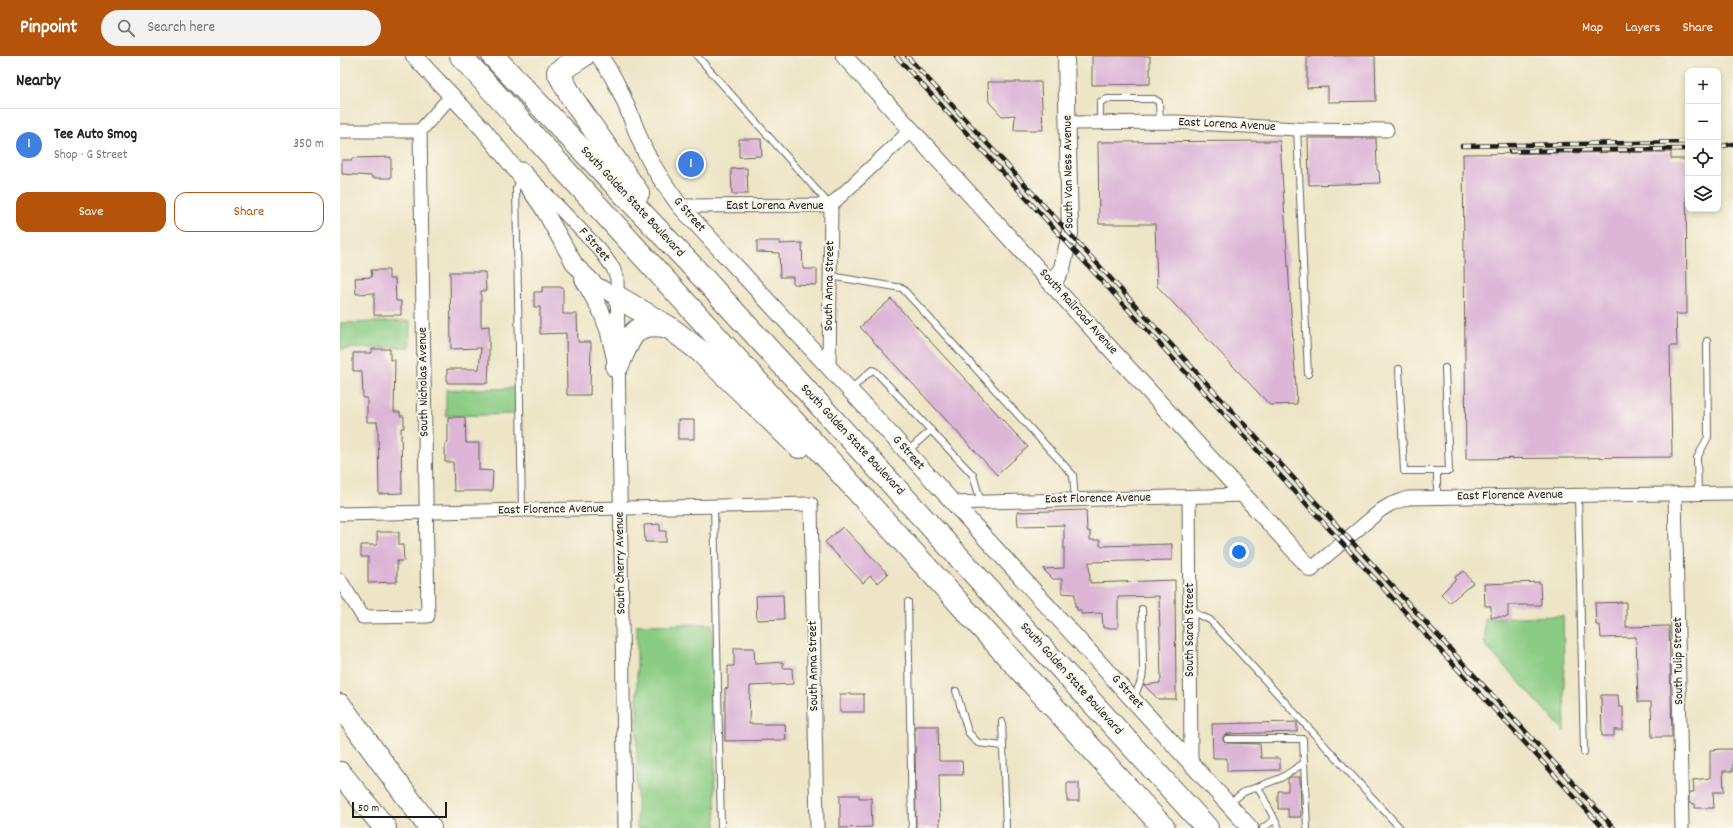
<!DOCTYPE html>
<meta charset="utf-8">
<style>
:root{--surface:#fff;--page:#f2f2f2;--text:#222;--muted:#767676;--line:#e0e0e0;--accent:#b45309}
body{margin:0;font-family:Dekko,sans-serif;background:var(--page);color:var(--text)}
.controls{position:absolute;right:12px;top:12px;display:grid;overflow:hidden;border-radius:8px;box-shadow:0 2px 6px #0003}
.controls button{width:36px;height:36px;display:grid;place-items:center;padding:0;border:0;border-bottom:1px solid var(--line);background:var(--surface);color:var(--text);font:20px sans-serif}
.scale{position:absolute;left:12px;bottom:10px;width:95px;box-sizing:border-box;padding-left:4px;border:2px solid #1c1c1c;border-top:0;font-size:11px;line-height:14px;white-space:nowrap;color:#1c1c1c;-webkit-text-stroke:3px #fbf7ec;paint-order:stroke}
.you{position:absolute;left:899px;top:496px;width:14px;height:14px;margin:-10px;border:3px solid #fff;border-radius:50%;background:#1a73e8;box-shadow:0 0 0 6px #1a73e833}
.badge{display:grid;place-items:center;width:26px;height:26px;border-radius:50%;background:var(--accent);color:#fff;font-size:13px;font-weight:700}
.pin{position:absolute;translate:-50% -50%;border:2px solid #fff;box-shadow:0 1px 4px #0006}
.list{margin:0;padding:0;list-style:none}
h2{display:flex;justify-content:space-between;align-items:center;height:52px;margin:0;padding:0 16px;font-size:17px}
h2 small{font-size:13px;font-weight:400;color:var(--muted)}
.list li{display:grid;grid-template-columns:26px 1fr auto;gap:12px;align-items:center;box-sizing:border-box;height:72px;padding:0 16px;border-top:1px solid var(--line)}
.list b{display:block;font-size:15px;white-space:nowrap}
.list p{margin:0;font-size:13px;white-space:nowrap;color:var(--muted)}
.list em{font-size:13px;font-style:normal;color:var(--muted)}
.actions{display:flex;gap:8px;padding:12px 16px}
.actions a{flex:1;padding:9px 0;border:1px solid var(--accent);border-radius:12px;text-align:center;font-size:14px;color:var(--accent)}
.actions .main{background:var(--accent);color:#fff}
.icon{flex:none;width:22px;height:22px;fill:none;stroke:currentColor;stroke-width:2;stroke-linecap:round;stroke-linejoin:round}
.map{position:relative;flex:none;width:1393px;height:772px;overflow:hidden}
header{display:flex;align-items:center;gap:24px;box-sizing:border-box;height:56px;padding:0 20px;background:var(--accent);color:#fff}
header strong{font-size:19px}
nav{display:flex;gap:22px;margin-inline-start:auto;font-size:14px}
.search{width:280px;height:36px;background:var(--page);display:flex;align-items:center;gap:10px;box-sizing:border-box;padding:0 14px;border-radius:22px;color:var(--muted);font-size:15px}
main{display:flex}
aside{flex:1;background:var(--surface)}
.map>svg:first-child{display:block}
.green{fill:#8bcc84;stroke:#547450}
.building{fill:#dcb5d7}
.lines{fill:none;stroke-linecap:round;stroke-linejoin:round}
.service-casing{stroke:#656258;stroke-width:8}
.minor-casing{stroke:#656258;stroke-width:15}
.tertiary-casing{stroke:#656258;stroke-width:18}
.motorway-casing{stroke:#656258;stroke-width:24}
.service{stroke:#fff;stroke-width:6}
.minor{stroke:#fff;stroke-width:13}
.tertiary{stroke:#fff;stroke-width:16}
.motorway{stroke:#fff;stroke-width:22}
.rail-casing{stroke:#1c1c1c;stroke-width:4.5}
.rail{stroke:#fbf7ec;stroke-width:3;stroke-dasharray:9;stroke-linecap:butt}
.labels{text-anchor:middle;dominant-baseline:central;stroke-width:4;stroke-linejoin:round;paint-order:stroke}
.street-label{font-size:13px;fill:#1c1c1c;stroke:#fbf7ec}
</style>
<header>
<strong>Pinpoint</strong>
<div class="search"><svg class="icon" aria-label="search" viewBox="0 0 24 24"><circle cx="10" cy="10" r="6"/><path d="M15 15l6 6"/></svg>Search here</div>
<nav><a>Map</a><a>Layers</a><a>Share</a></nav>
</header>
<main>
<aside>
<h2>Nearby<small></small></h2>
<ul class="list">
<li><span class="badge" style="background:#3f7fe0">1</span><div><b>Tee Auto Smog</b><p>Shop · G Street</p></div><em>350 m</em></li>
</ul>
<div class="actions"><a class="main">Save</a><a>Share</a></div>
</aside>
<div class="map">
<svg width="1393" height="772" viewBox="0 0 1393 772">
<rect width="100%" height="100%" fill="#fbf7ec"/>
<filter id="ink" filterUnits="userSpaceOnUse"><feTurbulence type="fractalNoise" baseFrequency=".025" numOctaves="2"/><feDisplacementMap in="SourceGraphic" scale="8" xChannelSelector="R" yChannelSelector="G"/><feConvolveMatrix kernelMatrix="1 2 1 2 8 2 1 2 1" color-interpolation-filters="sRGB"/></filter>
<filter id="wash" filterUnits="userSpaceOnUse"><feTurbulence type="fractalNoise" baseFrequency=".012" numOctaves="4" result="noise"/><feDisplacementMap in="SourceGraphic" scale="16" xChannelSelector="R" yChannelSelector="G"/><feGaussianBlur stdDeviation="0.9" result="paint"/><feColorMatrix in="noise" values="0 0 0 0 0 0 0 0 0 0 0 0 0 0 0 0 0 1.4 0 .05"/><feComposite in="paint" operator="in"/></filter>
<g filter="url(#wash)">
<rect width="100%" height="100%" fill="#ede5c6"/>
<!-- green -->
<g class="green">
<path d="M70,265V291L0,293V267Z"/>
<path d="M178,332V358L106,360V334Z"/>
<path d="M1223,560L1225,676L1145,589L1144,562Z"/>
<path d="M372,568L376,772H297V569Z"/>
</g>
<g id="blocks">
<!-- building -->
<g class="building">
<path d="M752,0H810V28L752,29Z"/>
<path d="M967,0H1035L1036,45L988,46V31L967,32Z"/>
<path d="M648,26H701L703,74H674L675,59L662,60L649,46Z"/>
<path d="M968,82H1036L1037,114L1039,115L1040,127L969,129Z"/>
<path d="M399,83H421L422,100L399,101Z"/>
<path d="M940,85L957,348L930,349L817,230L815,168H759L758,86Z"/>
<path d="M1331,96V103H1346L1347,258H1336L1337,290H1330L1332,401L1126,403L1123,98Z"/>
<path d="M51,101V122H32V120L2,118V104H12V102Z"/>
<path d="M407,112L408,138H392L391,113Z"/>
<path d="M417,185H440V188L462,187L463,213H477V229L453,228V221H440L439,197L417,196Z"/>
<path d="M31,214H49V223H55L56,245H61V259H34V237L16,238L15,222L32,221Z"/>
<path d="M110,216H145L146,235H141V271L149,270V306L148,327H107V313H139L141,292L111,293Z"/>
<path d="M202,231H223V258H237L238,286H251L250,339H227L226,277L200,278V251H194V236H202Z"/>
<path d="M551,243L688,391L657,419L520,271Z"/>
<path d="M32,293H50V304H55L54,356H60V360H64V372H61L62,437L39,438L38,372L37,366H27V342H23L22,315H13V297H32Z"/>
<path d="M108,361H125L126,387H139V414L153,415L152,435H114L113,406H105V387H108Z"/>
<rect x="338" y="364" width="16" height="19"/>
<path d="M746,454L747,475H750V484H760V490L832,488V504L749,506L750,525V527L835,524L836,643H818L804,629L820,627V624H821L819,540L778,541V572H763L762,557L741,558V554H737V551H735V538L722,537V523H713L703,513L724,512V469L678,470L677,456Z"/>
<path d="M320,468V475H326V486H305L304,469Z"/>
<path d="M503,471L548,518L538,527L530,520L523,527L485,486Z"/>
<path d="M37,476H59V489H63L64,505H57V526L28,527V501H21V489H37Z"/>
<path d="M1124,515L1133,527L1109,547L1101,538L1116,523L1115,521Z"/>
<path d="M1200,526L1201,549H1168V561H1151V550H1145L1144,528Z"/>
<path d="M443,539L444,563L417,564L416,540Z"/>
<path d="M1286,546V571L1329,570L1332,681H1312L1311,646H1298L1296,581L1261,582L1260,569H1256L1255,547Z"/>
<path d="M394,592H414L415,608L443,606V612H452L453,628L410,630L409,668H445L446,684L385,685V632L388,633V610H394Z"/>
<rect x="500" y="638" width="24" height="18"/>
<path d="M1261,639H1278L1279,651H1283V674H1274V680H1262Z"/>
<path d="M957,666V676L887,678L883,681V685L887,687L920,688L921,702H940V714L887,715V702H873L872,668Z"/>
<path d="M575,670H598L599,705H622L623,719H599L600,772H576Z"/>
<path d="M1381,693H1393V715H1383L1384,736H1373L1374,752H1355V748L1349,747V736H1354L1353,724L1370,722V694Z"/>
<path d="M951,721H960L961,761H948V753H938V735H948V723Z"/>
<rect x="727" y="727" width="12" height="18"/>
<path d="M500,739H519V742H531L532,771L500,772Z"/>
</g>
</g>
</g>
<g filter="url(#ink)">
<use href="#blocks" fill-opacity="0" stroke="#656258" stroke-width="1"/>
<g class="lines">
<!-- service casing -->
<g class="service-casing">
<g id="service">
<path d="M357,0L489,148"/>
<path d="M760,67V46L767,43H814L819,46L820,66"/>
<path d="M957,73L968,318"/>
<path d="M181,123L176,133L182,454"/>
<path d="M490,220L562,232L733,419L735,444"/>
<path d="M1059,313L1064,415H1097V441"/>
<path d="M510,334L532,314L535,315L633,419L641,446"/>
<path d="M567,396L591,374"/>
<path d="M1097,415H1109L1105,312"/>
<path d="M1358,437L1357,402L1368,381L1367,285"/>
<path d="M1238,439L1244,696"/>
<path d="M374,450L381,772"/>
<path d="M568,546L572,772"/>
<path d="M850,555L870,564L1060,772"/>
<path d="M616,635L628,676L638,687L663,690L666,772"/>
<path d="M794,642L802,622L803,614L802,553"/>
<path d="M662,666L663,690"/>
<path d="M887,683H963L964,707L941,722L904,736L888,748"/>
<path d="M964,707L967,772"/>
<path d="M918,731L939,772"/>
<path d="M923,772L934,764"/>
</g>
</g>
<!-- minor casing -->
<g class="minor-casing">
<g id="minor">
<path d="M728,67L836,66L957,73L1047,74"/>
<path d="M0,75H80"/>
<path d="M182,113L260,194L273,212L277,222L285,772"/>
<path d="M340,150L491,149L571,74"/>
<path d="M489,312L491,149"/>
<path d="M1335,438L1342,772"/>
<path d="M849,441L851,707"/>
<path d="M613,447L904,439"/>
<path d="M0,458L471,448L477,772"/>
<path d="M971,513L1041,454L1051,448L1068,442L1393,437"/>
<path d="M0,524L23,561L88,560L80,75L112,39"/>
</g>
</g>
<!-- tertiary casing -->
<g class="tertiary-casing">
<g id="tertiary">
<path d="M74,0L143,73L182,122L203,152L235,209L257,230L279,242"/>
<path d="M259,0C281,28 290,61 304,93C314,114 327,132 340,150L567,396L910,772"/>
<path d="M504,0L971,513"/>
<path d="M243,223L261,255L268,273L277,311"/>
<path d="M713,228L722,212L730,178L726,0"/>
</g>
</g>
<!-- motorway casing -->
<g class="motorway-casing">
<g id="motorway">
<path d="M121,0L824,772"/>
<path d="M153,0L355,213L867,772"/>
<path d="M243,0L218,16L232,42L298,137"/>
<path d="M279,242L330,272L360,295L459,391"/>
<path d="M277,311C290,283 292,263 328,271"/>
<path d="M0,649L90,772"/>
<path d="M0,717L45,772"/>
</g>
</g>
<!-- service -->
<use href="#service" class="service"/>
<!-- minor -->
<use href="#minor" class="minor"/>
<!-- tertiary -->
<use href="#tertiary" class="tertiary"/>
<!-- motorway -->
<use href="#motorway" class="motorway"/>
<!-- rail casing -->
<g class="rail-casing">
<g id="rail">
<path d="M556,0L1263,772"/>
<path d="M567,0L1274,772"/>
<path d="M1122,90L1348,86"/>
<path d="M1378,91L1393,88"/>
<path d="M1170,95L1348,93"/>
</g>
</g>
<!-- rail -->
<use href="#rail" class="rail"/>
</g>
</g>
<g class="labels">
<!-- street labels -->
<g class="street-label">
<text transform="translate(887 69) rotate(3)">East Lorena Avenue</text>
<text transform="translate(729 116) rotate(-91)">South Van Ness Avenue</text>
<text transform="translate(292 146) rotate(47)">South Golden State Boulevard</text>
<text x="435" y="150">East Lorena Avenue</text>
<text transform="translate(349 159) rotate(49)">G Street</text>
<text transform="translate(254 189) rotate(49)">F Street</text>
<text transform="translate(490 230) rotate(-89)">South Anna Street</text>
<text transform="translate(738 256) rotate(48)">South Railroad Avenue</text>
<text transform="translate(84 326) rotate(-91)">South Nicholas Avenue</text>
<text transform="translate(512 384) rotate(47)">South Golden State Boulevard</text>
<text transform="translate(568 397) rotate(48)">G Street</text>
<text transform="translate(1170 440) rotate(-1)">East Florence Avenue</text>
<text transform="translate(758 443) rotate(-1)">East Florence Avenue</text>
<text transform="translate(211 454) rotate(-1)">East Florence Avenue</text>
<text transform="translate(281 507) rotate(-91)">South Cherry Avenue</text>
<text transform="translate(850 574) rotate(-90)">South Sarah Street</text>
<text transform="translate(1339 605) rotate(-91)">South Tulip Street</text>
<text transform="translate(474 610) rotate(-91)">South Anna Street</text>
<text transform="translate(731 623) rotate(48)">South Golden State Boulevard</text>
<text transform="translate(787 636) rotate(48)">G Street</text>
</g>
</g>
</svg>
<div class="controls">
<button>+</button>
<button>−</button>
<button><svg class="icon" aria-label="locate" viewBox="0 0 24 24"><circle cx="12" cy="12" r="6"/><path d="M12 2v4M12 18v4M2 12h4M18 12h4"/></svg></button>
<button><svg class="icon" aria-label="layers" viewBox="0 0 24 24"><path d="M12 4l9 5-9 5-9-5zM3 14l9 5 9-5"/></svg></button>
</div>
<div class="scale">50 m</div>
<div class="you"></div>
<div class="pin badge" style="left:351px;top:108px;background:#3f7fe0">1</div>
</div>
</main>
